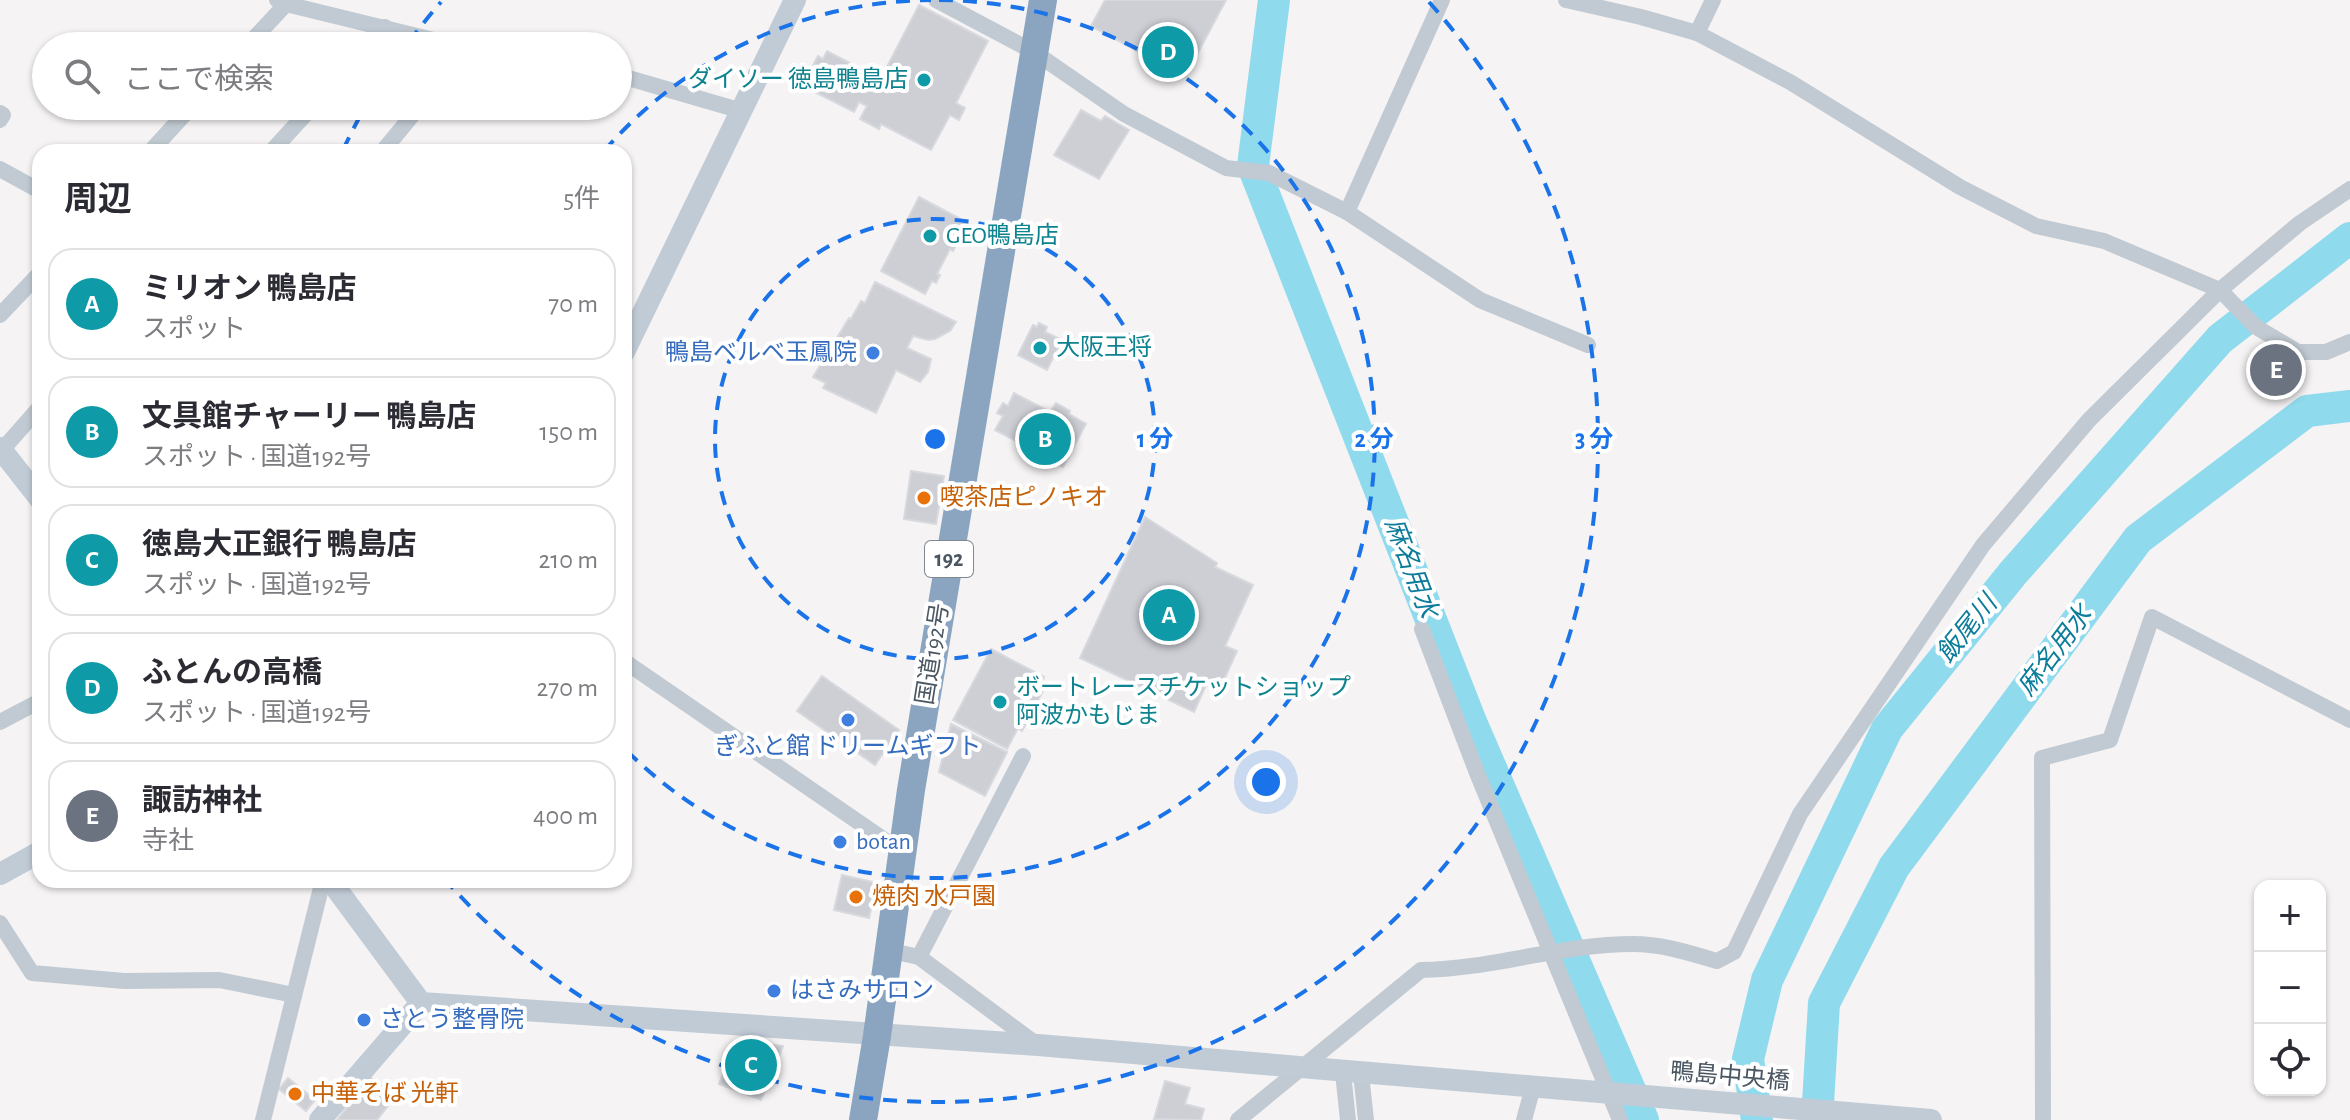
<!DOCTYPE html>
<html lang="ja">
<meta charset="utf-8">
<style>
:root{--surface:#fff;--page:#f7f7f7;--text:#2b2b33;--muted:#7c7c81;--line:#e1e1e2;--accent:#ea580c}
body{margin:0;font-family:"Alegreya Sans","Noto Sans JP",sans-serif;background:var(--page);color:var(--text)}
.controls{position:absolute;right:24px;bottom:24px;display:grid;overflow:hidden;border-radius:16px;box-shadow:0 2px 6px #0004}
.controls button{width:72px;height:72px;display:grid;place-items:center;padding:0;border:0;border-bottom:2px solid var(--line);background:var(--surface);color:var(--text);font:40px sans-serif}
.you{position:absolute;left:1266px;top:782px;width:28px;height:28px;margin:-20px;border:6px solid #fff;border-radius:50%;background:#1a73e8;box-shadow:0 0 0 12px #1a73e833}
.badge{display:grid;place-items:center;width:52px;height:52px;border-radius:50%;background:var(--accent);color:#fff;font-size:26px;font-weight:700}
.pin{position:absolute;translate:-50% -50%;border:4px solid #fff;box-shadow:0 2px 8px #0006}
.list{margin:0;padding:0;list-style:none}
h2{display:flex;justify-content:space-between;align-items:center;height:104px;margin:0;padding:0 32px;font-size:34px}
h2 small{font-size:26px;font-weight:400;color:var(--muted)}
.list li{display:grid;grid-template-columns:52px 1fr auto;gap:24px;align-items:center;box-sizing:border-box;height:112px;margin:0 16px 16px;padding:0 16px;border:2px solid var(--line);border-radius:24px}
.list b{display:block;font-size:30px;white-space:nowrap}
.list p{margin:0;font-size:26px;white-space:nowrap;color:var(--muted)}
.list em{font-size:26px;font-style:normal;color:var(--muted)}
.icon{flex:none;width:44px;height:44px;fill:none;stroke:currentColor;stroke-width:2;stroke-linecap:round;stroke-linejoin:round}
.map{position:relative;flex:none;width:2350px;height:1120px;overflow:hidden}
.search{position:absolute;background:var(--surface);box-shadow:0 2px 6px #0004;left:32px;top:32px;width:600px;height:88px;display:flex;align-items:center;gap:20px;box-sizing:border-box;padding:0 28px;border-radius:44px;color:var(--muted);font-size:30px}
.panel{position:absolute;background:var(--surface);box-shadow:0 2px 6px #0004;left:32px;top:144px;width:600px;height:744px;border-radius:24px}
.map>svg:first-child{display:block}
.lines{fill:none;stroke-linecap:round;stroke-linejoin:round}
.river{stroke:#90daee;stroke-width:32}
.building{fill:#cdcfd5;stroke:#d7d9de;stroke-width:2}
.street{stroke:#c1cad2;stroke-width:16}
.secondary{stroke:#c1cbd6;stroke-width:22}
.highway{stroke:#8ba5c1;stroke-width:28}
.ring{fill:none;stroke:#1a73e8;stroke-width:4;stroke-dasharray:14 10}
.culture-dot{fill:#0f9aa8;stroke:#fff;stroke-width:3}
.shop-dot{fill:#3f7fe0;stroke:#fff;stroke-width:3}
.food-dot{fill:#e8710a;stroke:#fff;stroke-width:3}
.labels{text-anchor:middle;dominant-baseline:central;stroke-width:8;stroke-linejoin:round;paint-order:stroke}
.shield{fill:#fff;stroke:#808990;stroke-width:2}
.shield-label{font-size:22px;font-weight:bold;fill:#4a5661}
.culture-label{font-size:24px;fill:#0d838f;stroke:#fff;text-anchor:start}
.shop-label{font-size:24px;fill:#366cbe;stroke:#fff;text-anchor:start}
.food-label{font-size:24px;fill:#c56008;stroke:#fff;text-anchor:start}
.street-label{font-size:24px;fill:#4a5661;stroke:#fff}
.water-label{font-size:26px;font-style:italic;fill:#0c7c9b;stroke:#fff}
.centre{fill:#1a73e8;stroke:#fff;stroke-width:4}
.ring-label{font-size:24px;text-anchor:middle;font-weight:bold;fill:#1a73e8;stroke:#fff;stroke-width:8;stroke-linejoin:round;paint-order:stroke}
</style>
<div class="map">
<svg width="2350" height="1120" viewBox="0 0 2350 1120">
<rect width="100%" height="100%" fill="#f5f3f3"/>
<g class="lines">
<!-- river -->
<g class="river">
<path d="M1274,0L1253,166L1471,722L1643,1120"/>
<path d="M1757,1120L1748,1059L1767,980L1887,729L2013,573L2220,339L2350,238"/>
<path d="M1817,1120L1824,1003L1894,867L2138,539L2307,411L2350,406"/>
</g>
</g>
<!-- building -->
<g class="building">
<path d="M1105,0H1226L1185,77L1091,26Z"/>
<path d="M919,5L988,41L956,103L965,108L959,120L950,115L931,150L881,124L879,129L860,119L867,106L859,102L854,112L807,88L815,73L810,71L818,56L823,59L827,51L873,75L868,84L876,88Z"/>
<path d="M1081,110L1101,121L1105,116L1129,130L1099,179L1054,155Z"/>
<path d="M919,197L968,223L953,251L950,249L937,274L940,275L936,283L932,281L925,294L881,271Z"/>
<path d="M875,282L956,322L950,331L935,339L928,340L913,336L907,348L931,359L928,372L920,382L896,370L876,413L823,388L826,383L813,377L849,318L851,319L861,301L865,303Z"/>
<path d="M1039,323L1047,327L1045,332L1062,340L1047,370L1018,355L1033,325L1037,327Z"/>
<path d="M1014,393L1050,412L1056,403L1070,411L1069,414L1086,424L1063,467L1055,463L1053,467L1026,453L1029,448L995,430L1003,416L997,413L1003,403L1008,406Z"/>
<path d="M911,471L944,476L936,524L904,519Z"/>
<path d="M1145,517L1217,563L1215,567L1253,585L1225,646L1237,651L1219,691L1206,685L1194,712L1080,658Z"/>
<path d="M991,649L1044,677L1042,682L1046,685L1022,731L1018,728L1007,749L953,720Z"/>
<path d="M822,676L899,730L875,765L797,711Z"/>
<path d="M951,724L1007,752L985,796L939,772Z"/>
<path d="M842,875L877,883L869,918L834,910Z"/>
<path d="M737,1040L783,1046L761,1100L719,1084Z"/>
<path d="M288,1078L315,1100L306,1111L279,1089Z"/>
<path d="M371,1078L395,1097L377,1120H337Z"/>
<path d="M1165,1081L1190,1088L1185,1104L1204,1109L1201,1120L1154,1119Z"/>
</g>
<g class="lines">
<!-- street -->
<g class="street">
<path d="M277,0L286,4L458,46"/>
<path d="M936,0L1034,52L1124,114L1226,168L1269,173L1347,212L1442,0"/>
<path d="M1566,0L1641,17L1697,33L1790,82L1960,187L2036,226L2104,241L2220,290L2256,327L2298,352H2326L2350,342"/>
<path d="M1697,33L1713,0"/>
<path d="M247,46L286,4"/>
<path d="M368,46L385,27"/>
<path d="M618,75L742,111"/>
<path d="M0,113L3,115L0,120"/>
<path d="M150,152L192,106"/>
<path d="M271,152L313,106"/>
<path d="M382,152L420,106"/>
<path d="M0,169L40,191"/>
<path d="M1347,212L1480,300L1588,345"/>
<path d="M0,315L40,273"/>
<path d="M2,450L40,407"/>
<path d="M1422,629L1477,773L1620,1120"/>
<path d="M624,661L902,852"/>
<path d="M0,722L40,701"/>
<path d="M0,923L32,973L124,981L219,980L294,995"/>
<path d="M887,950L919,957L1023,756"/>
<path d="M919,957L1036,1044"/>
<path d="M1343,1073L1348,1120"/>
<path d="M1361,1074L1366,1120"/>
<path d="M263,1120L323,880"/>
<path d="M1238,1120L1421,970C1493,969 1561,944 1633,944C1662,944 1690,953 1717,961L1734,952L1800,814L1983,545L2089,420L2220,290L2300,223L2350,189"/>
<path d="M1524,1120L1533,1087"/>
<path d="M2043,1120L2042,758L2110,740L2152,617L2350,720"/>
</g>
<!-- secondary -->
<g class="secondary">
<path d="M624,352L795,0"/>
<path d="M0,448L40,499"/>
<path d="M0,874L40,852"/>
<path d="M330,880L421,1003L1038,1045L1931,1120"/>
<path d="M320,1120L421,1003"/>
</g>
<!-- highway -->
<path class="highway" d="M863,1120L877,1036L911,790L1043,0"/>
</g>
<!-- distance rings -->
<g class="ring">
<circle cx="935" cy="439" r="220"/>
<path d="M604 151A439 439 0 0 1 931 0M939 0A439 439 0 1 1 625 749"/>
<path d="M343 150A659 659 0 0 1 364 109M409 42A659 659 0 0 1 441 2M1429 2A659 659 0 0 1 449 884"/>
</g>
<!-- markers -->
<g class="culture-dot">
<circle cx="924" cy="80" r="8"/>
<circle cx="930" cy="236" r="8"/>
<circle cx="1040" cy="348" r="8"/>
<circle cx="1000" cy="702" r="8"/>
</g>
<g class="shop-dot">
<circle cx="873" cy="353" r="8"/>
<circle cx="848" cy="720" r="8"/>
<circle cx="840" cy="842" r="8"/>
<circle cx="774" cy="991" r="8"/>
<circle cx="364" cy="1020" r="8"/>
</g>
<g class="food-dot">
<circle cx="924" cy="498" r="8"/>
<circle cx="856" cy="897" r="8"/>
<circle cx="295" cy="1094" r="8"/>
</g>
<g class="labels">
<!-- shield labels -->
<rect class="shield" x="925" y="541" width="48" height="36" rx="6"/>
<g class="shield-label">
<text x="949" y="559">192</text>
</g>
<!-- culture labels -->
<g class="culture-label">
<text x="908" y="80" text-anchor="end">ダイソー 徳島鴨島店</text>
<text x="946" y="236">GEO鴨島店</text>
<text x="1056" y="348">大阪王将</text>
<text x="1016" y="688">ボートレースチケットショップ<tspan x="1016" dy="28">阿波かもじま</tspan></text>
</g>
<!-- shop labels -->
<g class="shop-label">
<text x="857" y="353" text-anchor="end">鴨島ベルベ玉鳳院</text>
<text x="848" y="747" text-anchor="middle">ぎふと館 ドリームギフト</text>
<text x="856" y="842">botan</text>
<text x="790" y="991">はさみサロン</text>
<text x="380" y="1020">さとう整骨院</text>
</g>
<!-- food labels -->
<g class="food-label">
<text x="940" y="498">喫茶店ピノキオ</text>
<text x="872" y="897">焼肉 水戸園</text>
<text x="311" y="1094">中華そば 光軒</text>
</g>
<!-- street labels -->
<g class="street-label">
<text transform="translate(933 654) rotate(-81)">国道192号</text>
<text transform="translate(1730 1077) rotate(5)">鴨島中央橋</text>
</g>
<!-- water labels -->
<g class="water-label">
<text transform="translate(1411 568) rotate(69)">麻名用水</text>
<text transform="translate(1967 629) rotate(-51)">飯尾川</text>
<text transform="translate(2055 651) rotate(-53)">麻名用水</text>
</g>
</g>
<circle cx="935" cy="439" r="12" class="centre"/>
<g class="ring-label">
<text x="1155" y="447">1 分</text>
<text x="1374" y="447">2 分</text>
<text x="1594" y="447">3 分</text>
</g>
</svg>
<div class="controls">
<button>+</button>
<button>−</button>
<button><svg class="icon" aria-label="locate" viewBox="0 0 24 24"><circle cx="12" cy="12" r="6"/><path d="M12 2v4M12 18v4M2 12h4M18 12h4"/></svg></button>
</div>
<div class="you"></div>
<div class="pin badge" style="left:1169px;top:615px;background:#0f9aa8">A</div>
<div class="pin badge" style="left:1045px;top:439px;background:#0f9aa8">B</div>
<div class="pin badge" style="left:751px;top:1065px;background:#0f9aa8">C</div>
<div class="pin badge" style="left:1168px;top:52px;background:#0f9aa8">D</div>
<div class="pin badge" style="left:2276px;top:370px;background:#6b7280">E</div>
<div class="search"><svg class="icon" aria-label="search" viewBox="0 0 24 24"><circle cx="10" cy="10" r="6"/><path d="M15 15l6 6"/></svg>ここで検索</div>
<section class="panel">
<h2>周辺<small>5件</small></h2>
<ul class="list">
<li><span class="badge" style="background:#0f9aa8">A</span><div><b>ミリオン 鴨島店</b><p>スポット</p></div><em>70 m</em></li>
<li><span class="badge" style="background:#0f9aa8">B</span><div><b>文具館チャーリー 鴨島店</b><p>スポット · 国道192号</p></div><em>150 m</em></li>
<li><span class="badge" style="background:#0f9aa8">C</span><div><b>徳島大正銀行 鴨島店</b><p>スポット · 国道192号</p></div><em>210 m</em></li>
<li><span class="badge" style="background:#0f9aa8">D</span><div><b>ふとんの高橋</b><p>スポット · 国道192号</p></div><em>270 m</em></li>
<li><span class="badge" style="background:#6b7280">E</span><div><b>諏訪神社</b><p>寺社</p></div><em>400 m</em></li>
</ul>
</section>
</div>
